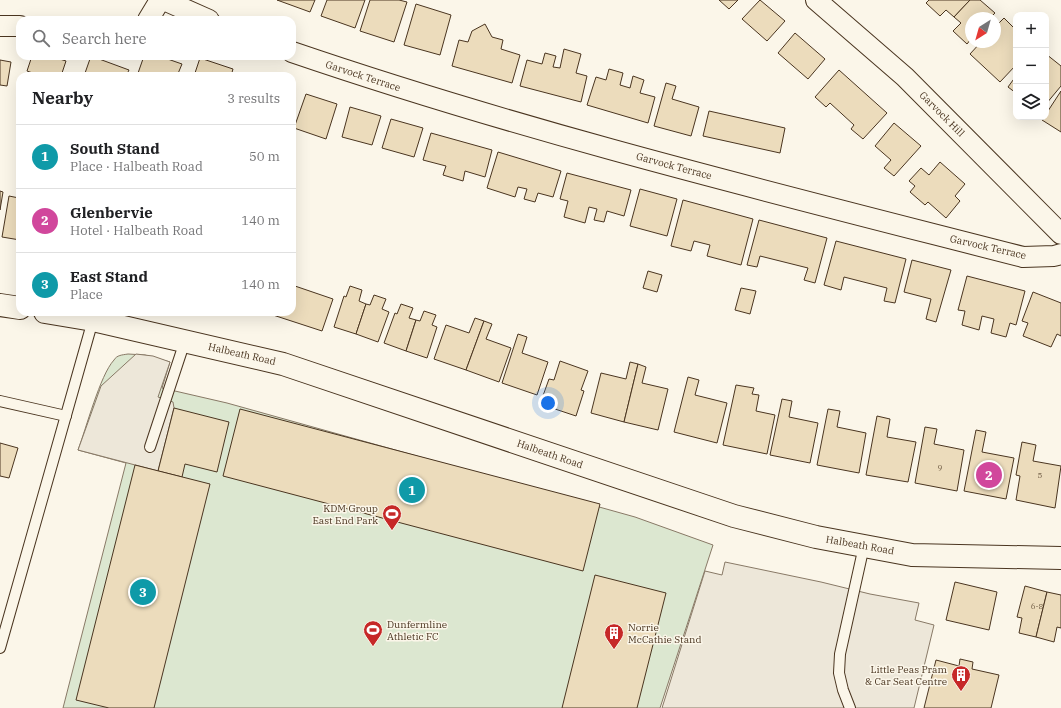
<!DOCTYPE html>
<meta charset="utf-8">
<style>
:root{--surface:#fff;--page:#f6f6f6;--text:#202124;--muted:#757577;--line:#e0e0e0;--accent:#1a73e8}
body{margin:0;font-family:"IBM Plex Serif",serif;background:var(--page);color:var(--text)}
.controls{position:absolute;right:12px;top:12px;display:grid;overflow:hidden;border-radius:8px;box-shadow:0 4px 16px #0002}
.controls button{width:36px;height:36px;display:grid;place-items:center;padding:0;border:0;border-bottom:1px solid var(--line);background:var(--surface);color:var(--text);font:20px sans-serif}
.compass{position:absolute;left:965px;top:12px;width:36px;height:36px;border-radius:50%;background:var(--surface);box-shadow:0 4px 16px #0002;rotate:217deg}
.you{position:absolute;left:548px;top:403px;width:14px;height:14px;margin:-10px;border:3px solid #fff;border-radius:50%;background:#1a73e8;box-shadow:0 0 0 6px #1a73e833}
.badge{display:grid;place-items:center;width:26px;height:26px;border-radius:50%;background:var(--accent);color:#fff;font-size:13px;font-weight:700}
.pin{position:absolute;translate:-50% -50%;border:2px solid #fff;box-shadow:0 1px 4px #0006}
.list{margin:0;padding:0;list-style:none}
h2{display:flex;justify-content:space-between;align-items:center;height:52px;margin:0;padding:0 16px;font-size:17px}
h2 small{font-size:13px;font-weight:400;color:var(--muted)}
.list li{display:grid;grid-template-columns:26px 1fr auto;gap:12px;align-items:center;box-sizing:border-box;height:64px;padding:0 16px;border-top:1px solid var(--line)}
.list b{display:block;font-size:15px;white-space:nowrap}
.list p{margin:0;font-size:13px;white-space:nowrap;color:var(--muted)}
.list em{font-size:13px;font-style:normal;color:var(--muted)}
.icon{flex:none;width:22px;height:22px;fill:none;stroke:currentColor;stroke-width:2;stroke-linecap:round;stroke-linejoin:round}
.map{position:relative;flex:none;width:1061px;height:708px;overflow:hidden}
.search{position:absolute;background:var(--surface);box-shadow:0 4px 16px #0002;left:16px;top:16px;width:280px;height:44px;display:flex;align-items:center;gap:10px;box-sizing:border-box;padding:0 14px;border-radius:12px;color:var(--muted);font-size:15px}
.panel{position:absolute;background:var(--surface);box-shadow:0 4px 16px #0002;left:16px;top:72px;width:280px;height:244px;border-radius:12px}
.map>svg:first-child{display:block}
.green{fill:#dce7d0;stroke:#887966}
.parking{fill:#ede7d9;stroke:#887966}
.building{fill:#ecdcbc;stroke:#4a3520}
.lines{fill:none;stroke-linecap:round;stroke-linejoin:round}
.service-casing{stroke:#4a3520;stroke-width:12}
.minor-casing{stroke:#4a3520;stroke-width:22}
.primary-casing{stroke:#4a3520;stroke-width:24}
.service{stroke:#fbf6e9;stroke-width:10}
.minor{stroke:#fbf6e9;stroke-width:20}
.primary{stroke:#fbf6e9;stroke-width:22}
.labels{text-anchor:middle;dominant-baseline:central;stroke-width:3;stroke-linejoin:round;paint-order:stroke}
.number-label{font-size:8px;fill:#725f47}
.street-label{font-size:10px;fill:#4a3520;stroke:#fbf6e9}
.poi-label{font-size:10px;fill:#4a3520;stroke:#fbf6e9;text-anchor:end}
</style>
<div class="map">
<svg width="1061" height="708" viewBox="0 0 1061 708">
<rect width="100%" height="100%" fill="#fbf6e9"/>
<!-- green -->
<path class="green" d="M128,354L145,355L170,362L162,388L227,403L635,517L713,545L660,708H63L126,463L78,450C86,429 100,375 114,360C117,355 122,355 128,354Z"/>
<!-- parking -->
<g class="parking">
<path d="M136,354L153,356L170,362L158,397L173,402L174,408L158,471L78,450L101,386Z"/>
<path d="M725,562L821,582L870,594L919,603L915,620L934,625L914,708H662L705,571L722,575Z"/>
</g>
<!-- building -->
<g class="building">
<path d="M277,0H315L310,12Z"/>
<path d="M327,0H365L355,28L321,16Z"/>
<path d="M370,0H399L407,2L394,42L360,31Z"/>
<path d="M719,0H738L729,9Z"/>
<path d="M760,0L785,21L767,41L742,19Z"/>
<path d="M929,0H970L954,17L946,10L940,16L926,3Z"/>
<path d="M970,0H980L995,13L990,18H971V39L967,44L953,31L961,23L954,17Z"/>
<path d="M416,4L451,15L440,55L404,45Z"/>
<path d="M1004,18L1016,30V65L1000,82L970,54L981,42H995V27Z"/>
<path d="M485,24L492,37L503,40L501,49L520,55L512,83L452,66L459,40L468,42L472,31Z"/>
<path d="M795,33L825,59L808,79L778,53Z"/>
<path d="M564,49L581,54L576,73L587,76L581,102L520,86L527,60L542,64L545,53L556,56L553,67L560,68Z"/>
<path d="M1046,54L1061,66V86L1046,104Z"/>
<path d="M32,56H50L66,61L61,76H41L27,71Z"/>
<path d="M91,56L129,70L126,76H84Z"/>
<path d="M144,56H159L182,64L177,76H137Z"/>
<path d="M200,58L233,69L231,76H194Z"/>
<path d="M0,60L11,62L7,86L0,85Z"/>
<path d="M609,69L623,73L620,85L630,88L633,76L644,80L640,93L655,97L648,123L587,105L596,77L606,80Z"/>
<path d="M839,70L887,113L863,139L851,129L854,125L830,103L826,107L815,97Z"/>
<path d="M1016,76V93L1008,87Z"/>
<path d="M666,83L676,86L672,99L699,107L691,136L654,126Z"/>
<path d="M1061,91V132L1042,120L1046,117V114Z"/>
<path d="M306,94L337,104L326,139L294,128Z"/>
<path d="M350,107L381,116L372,145L342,137Z"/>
<path d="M709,111L785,128L780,153L703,136Z"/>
<path d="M391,119L423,128L414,157L382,148Z"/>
<path d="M894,123L921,146L894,176L884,168L891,160L875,146Z"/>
<path d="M431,133L492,150L485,177L465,171L463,181L443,175L446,166L423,160Z"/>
<path d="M498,152L561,171L553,197L538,193L535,202L524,199L527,189L518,187L515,197L487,188Z"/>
<path d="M940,162L965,184L955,196L960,201L946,218L928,202L925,205L910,192L915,186L909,181L921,168L929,175Z"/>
<path d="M567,173L631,190L624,216L607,211L604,222L594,220L597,209L589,207L585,223L564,217L568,201L560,199Z"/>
<path d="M640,189L677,199L667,236L630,226Z"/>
<path d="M0,191L3,192L0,210Z"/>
<path d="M9,196L19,198L17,212L20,213V240L2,237Z"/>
<path d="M683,200L753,219L741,265L707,256L710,245L694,241L691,251L671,246Z"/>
<path d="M759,220L827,238L815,283L804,280L808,268L760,256L757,267L747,265Z"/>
<path d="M836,241L906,259L895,303L884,301L887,288L844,277L841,290L824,285Z"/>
<path d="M912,260L951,270L936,322L926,319L931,299L904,292Z"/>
<path d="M648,271L662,275L657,292L643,288Z"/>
<path d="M967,276L1025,291L1016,325L1010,323L1006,337L991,333L994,319L982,316L979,330L962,325L965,311L958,310Z"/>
<path d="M292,285L333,299L322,331L273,315L274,312H292Z"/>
<path d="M350,286L362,290L359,301L366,304L356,334L334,327L344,296L346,297Z"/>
<path d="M741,288L756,291L750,314L735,310Z"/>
<path d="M1033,292L1061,303V336L1057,334L1051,347L1023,336L1028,323L1022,321Z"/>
<path d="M374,295L386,299L382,309L389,312L378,342L356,334L366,304L370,305Z"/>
<path d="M401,304L413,308L409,318L416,320L406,351L384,343L395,313L397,314Z"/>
<path d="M424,311L436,315L432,325L437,327L427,358L406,351L416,320L420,321Z"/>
<path d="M475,318L484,321L466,370L434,359L446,325L469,333Z"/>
<path d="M484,321L492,324L486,339L511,348L499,382L466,370Z"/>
<path d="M518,334L527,337L522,353L548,362L537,395L502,383Z"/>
<path d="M560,361L588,371L581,390L584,391L576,416L540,404L549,379L554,380Z"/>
<path d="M630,362L638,364L624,422L591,413L601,373L626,379Z"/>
<path d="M638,364L646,367L642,383L668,389L658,430L624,422Z"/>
<path d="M688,377L699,380L695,395L727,403L717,443L674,432Z"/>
<path d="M736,385L754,388L752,394L759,395L756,411L775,415L767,454L723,445Z"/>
<path d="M782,399L792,401L789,417L818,423L810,463L770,455Z"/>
<path d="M174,408L229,422L217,472L185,464L182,477L158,471Z"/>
<path d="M240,409L600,504L583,571L223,476Z"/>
<path d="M828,409L840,411L837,427L866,433L859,473L817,465Z"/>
<path d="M877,416L890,419L887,437L916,442L908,482L866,475Z"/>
<path d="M925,427L937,429L934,444L964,450L957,491L915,483Z"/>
<path d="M976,430L986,432L982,452L1014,458L1006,499L964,491Z"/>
<path d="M1022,442L1036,445L1033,461L1061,466L1055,508L1016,500L1020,476L1016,475Z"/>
<path d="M0,443L18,448L9,478L0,476Z"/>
<path d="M135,465L210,484L154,708H109L76,700Z"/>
<path d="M595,575L666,593L637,708H562Z"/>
<path d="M955,582L997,592L989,630L946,620Z"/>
<path d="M1025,586L1047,592L1036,637L1019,633L1022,618L1017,617Z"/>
<path d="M1047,592L1061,595V628L1057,627L1054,642L1036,637Z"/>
<path d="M960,659L973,662L972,669L999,675L991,708H924L936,660L959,666Z"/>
</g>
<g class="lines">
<!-- service casing -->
<g class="service-casing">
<g id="service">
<path d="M0,401L66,416"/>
<path d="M150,447L185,341"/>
<path d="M0,648L93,320"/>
<path d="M850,708L843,690L839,673L840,654L864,546"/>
</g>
</g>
<!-- minor casing -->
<g class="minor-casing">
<g id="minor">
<path d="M164,0L209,20"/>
<path d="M816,0L905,77L1061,234"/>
<path d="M148,20L160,0"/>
<path d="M0,26H20"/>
<path d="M292,52C532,134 778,194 1023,257L1054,256L1061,254"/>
</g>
</g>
<!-- primary casing -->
<g class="primary-casing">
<g id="primary">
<path d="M0,305L20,308"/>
<path d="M45,312L93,320L283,364L734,516L816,537L912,555L1061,558"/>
</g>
</g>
<!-- service -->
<use href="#service" class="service"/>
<!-- minor -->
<use href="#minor" class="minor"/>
<!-- primary -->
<use href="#primary" class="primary"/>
</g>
<!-- icons -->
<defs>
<g id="stadium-pin" transform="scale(1)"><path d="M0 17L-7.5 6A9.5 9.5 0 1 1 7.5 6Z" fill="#c62828" stroke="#fbf6e9"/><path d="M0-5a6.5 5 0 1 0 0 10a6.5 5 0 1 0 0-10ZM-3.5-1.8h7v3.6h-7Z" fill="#fff"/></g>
<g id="building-pin" transform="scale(1)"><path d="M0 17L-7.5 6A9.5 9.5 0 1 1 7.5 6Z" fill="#c62828" stroke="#fbf6e9"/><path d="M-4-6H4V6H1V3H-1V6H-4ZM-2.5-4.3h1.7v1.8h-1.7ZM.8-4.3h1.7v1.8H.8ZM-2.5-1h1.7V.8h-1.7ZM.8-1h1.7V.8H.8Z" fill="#fff"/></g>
</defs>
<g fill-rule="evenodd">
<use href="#stadium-pin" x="392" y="514"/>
<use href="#stadium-pin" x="373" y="630"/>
<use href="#building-pin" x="614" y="633"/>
<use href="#building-pin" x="961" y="675"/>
</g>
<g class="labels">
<!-- number labels -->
<g class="number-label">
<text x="940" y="467">9</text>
<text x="1040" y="475">5</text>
<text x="1037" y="606">6-8</text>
</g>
<!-- street labels -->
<g class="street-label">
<text transform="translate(363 76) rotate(18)">Garvock Terrace</text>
<text transform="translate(942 114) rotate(45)">Garvock Hill</text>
<text transform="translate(674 166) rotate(15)">Garvock Terrace</text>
<text transform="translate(988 247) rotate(13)">Garvock Terrace</text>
<text transform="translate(242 354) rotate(13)">Halbeath Road</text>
<text transform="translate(550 454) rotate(19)">Halbeath Road</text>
<text transform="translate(860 545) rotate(10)">Halbeath Road</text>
</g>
<!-- poi labels -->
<g class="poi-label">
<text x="378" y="508">KDM Group<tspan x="378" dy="12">East End Park</tspan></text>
<text x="387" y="624" text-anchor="start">Dunfermline<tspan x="387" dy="12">Athletic FC</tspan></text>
<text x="628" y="627" text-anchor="start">Norrie<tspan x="628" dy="12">McCathie Stand</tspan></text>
<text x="947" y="669">Little Peas Pram<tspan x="947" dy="12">&amp; Car Seat Centre</tspan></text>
</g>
</g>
</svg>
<div class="controls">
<button>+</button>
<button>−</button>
<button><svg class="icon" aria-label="layers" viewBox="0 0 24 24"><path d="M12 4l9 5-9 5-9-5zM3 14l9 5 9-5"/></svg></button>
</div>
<svg class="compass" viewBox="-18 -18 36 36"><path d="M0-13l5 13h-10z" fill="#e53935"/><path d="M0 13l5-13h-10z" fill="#757577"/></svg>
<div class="you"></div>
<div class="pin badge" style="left:412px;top:490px;background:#0f9aa8">1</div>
<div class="pin badge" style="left:989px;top:475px;background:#d1479c">2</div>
<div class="pin badge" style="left:143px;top:592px;background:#0f9aa8">3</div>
<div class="search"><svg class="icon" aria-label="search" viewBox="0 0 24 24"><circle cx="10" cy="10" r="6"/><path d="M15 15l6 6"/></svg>Search here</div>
<section class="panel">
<h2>Nearby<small>3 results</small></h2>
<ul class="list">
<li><span class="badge" style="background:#0f9aa8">1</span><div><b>South Stand</b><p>Place · Halbeath Road</p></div><em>50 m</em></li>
<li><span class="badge" style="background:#d1479c">2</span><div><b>Glenbervie</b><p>Hotel · Halbeath Road</p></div><em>140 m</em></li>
<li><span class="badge" style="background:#0f9aa8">3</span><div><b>East Stand</b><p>Place</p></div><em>140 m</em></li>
</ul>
</section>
</div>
